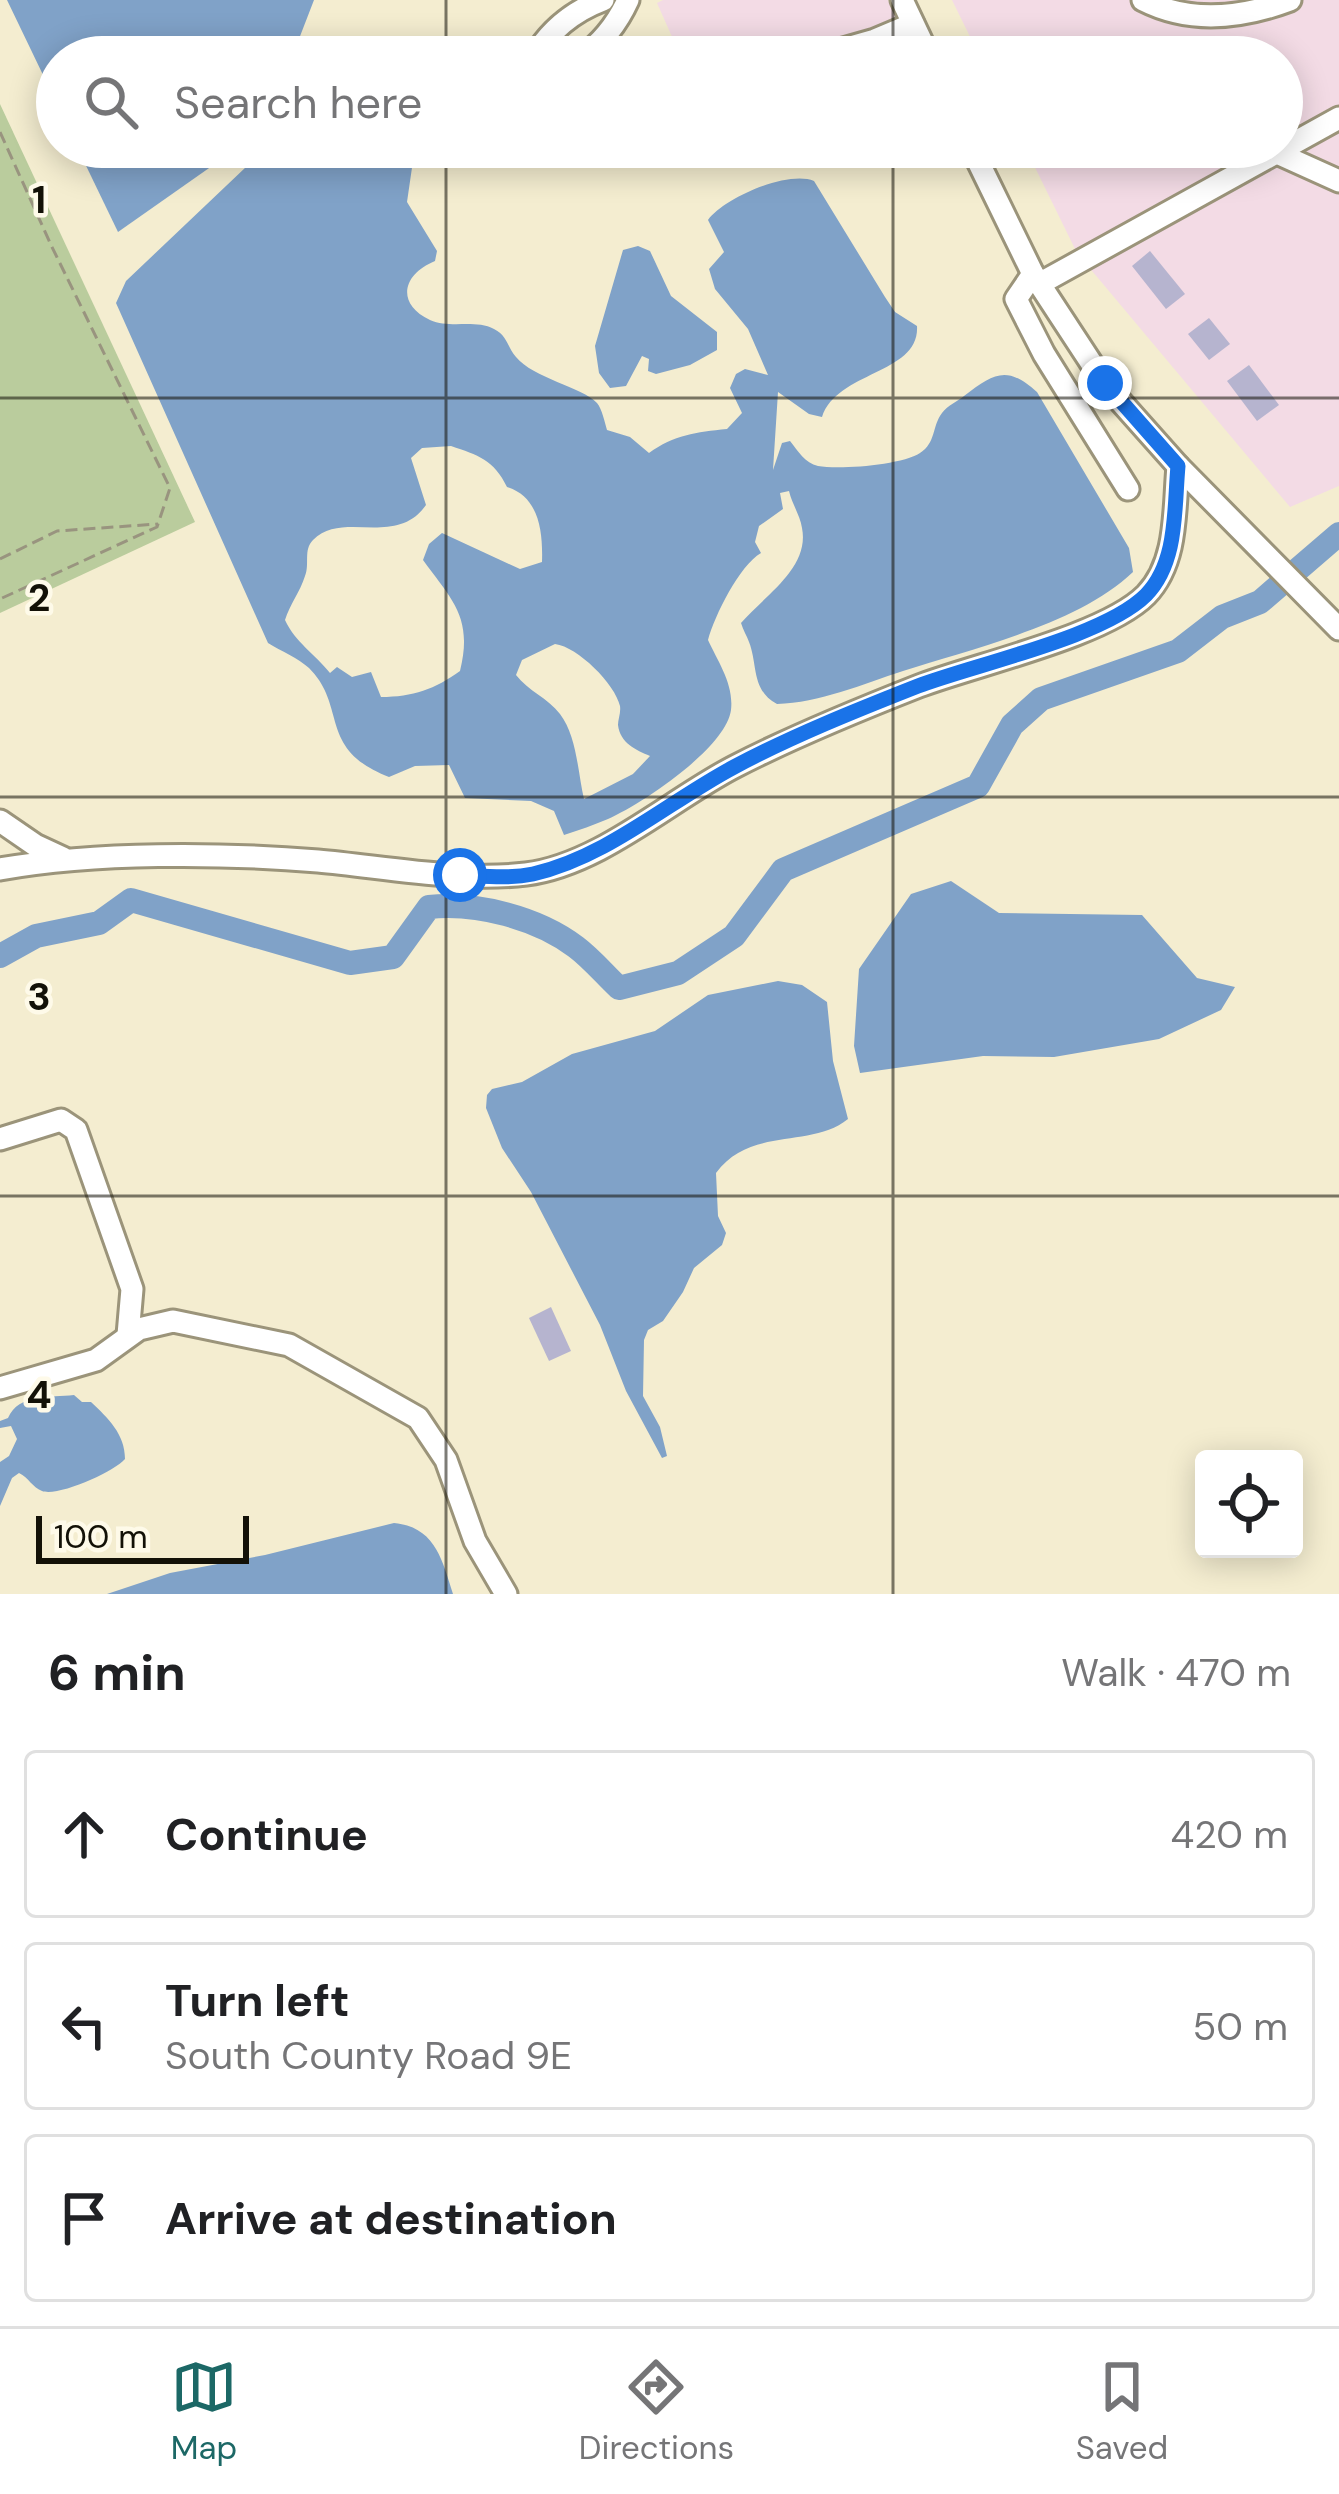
<!DOCTYPE html>
<meta charset="utf-8">
<style>
:root{--surface:#fff;--page:#f2f2f2;--text:#202124;--muted:#757577;--line:#e0e0e0;--accent:#1c6866}
body{margin:0;font-family:"DM Sans",sans-serif;background:var(--page);color:var(--text)}
.controls{position:absolute;right:36px;bottom:36px;display:grid;overflow:hidden;border-radius:12px;box-shadow:0 6px 30px #0003}
.controls button{width:108px;height:108px;display:grid;place-items:center;padding:0;border:0;border-bottom:3px solid var(--line);background:var(--surface);color:var(--text);font:60px sans-serif}
.scale{position:absolute;left:36px;bottom:30px;width:213px;box-sizing:border-box;padding-left:12px;border:6px solid #131107;border-top:0;font-size:33px;line-height:42px;white-space:nowrap;color:#131107;-webkit-text-stroke:9px #fefae9;paint-order:stroke}
.stop{position:absolute;width:36px;height:36px;margin:-27px;border:9px solid #1a73e8;border-radius:50%;background:#fff}
.stop.end{background:#1a73e8;border-color:#fff;box-shadow:0 3px 12px #0008}
.list{margin:0;padding:0;list-style:none}
h2{display:flex;justify-content:space-between;align-items:center;height:156px;margin:0;padding:0 48px;font-size:51px}
h2 small{font-size:39px;font-weight:400;color:var(--muted)}
.list li{display:grid;grid-template-columns:78px 1fr auto;gap:36px;align-items:center;box-sizing:border-box;height:168px;margin:0 24px 24px;padding:0 24px;border:3px solid var(--line);border-radius:12px}
.list b{display:block;font-size:45px;white-space:nowrap}
.list p{margin:0;font-size:39px;white-space:nowrap;color:var(--muted)}
.list em{font-size:39px;font-style:normal;color:var(--muted)}
.icon{flex:none;width:66px;height:66px;fill:none;stroke:currentColor;stroke-width:2;stroke-linecap:round;stroke-linejoin:round}
.map{position:relative;flex:none;width:1339px;height:1594px;overflow:hidden}
.search{position:absolute;background:var(--surface);box-shadow:0 6px 30px #0003;left:36px;right:36px;top:36px;height:132px;display:flex;align-items:center;gap:30px;box-sizing:border-box;padding:0 42px;border-radius:66px;color:var(--muted);font-size:45px}
.sheet{height:732px;background:var(--surface)}
nav{display:flex;justify-content:space-around;align-items:center;box-sizing:border-box;height:168px;border-top:3px solid var(--line);background:var(--surface);font-size:33px;color:var(--muted)}
nav a{display:grid;justify-items:center;gap:6px}
nav .on{color:var(--accent)}
.map>svg:first-child{display:block}
.industrial{fill:#f3dbe5}
.green{fill:#bacc9d}
.water{fill:#80a2c8;fill-rule:evenodd}
.lines{fill:none;stroke-linecap:round;stroke-linejoin:round}
.river{stroke:#80a2c8;stroke-width:24}
.building{fill:#b6b4cf}
.minor-casing{stroke:#9b947a;stroke-width:27}
.path{stroke:#99947f;stroke-width:3;stroke-dasharray:12 6;stroke-linecap:butt}
.minor{stroke:#fff;stroke-width:21}
.route{stroke:#1a73e8;stroke-width:15}
.grid{fill:none;stroke:#131107;stroke-width:3;stroke-opacity:0.55}
.grid-label{font-size:39px;text-anchor:middle;font-weight:bold;fill:#131107;stroke:#fefae9;stroke-width:9;stroke-linejoin:round;paint-order:stroke}
</style>
<div class="map">
<svg width="1339" height="1594" viewBox="0 0 1339 1594">
<rect width="100%" height="100%" fill="#f4edd0"/>
<!-- industrial -->
<g class="industrial">
<path d="M663,0H888L915,57H681L657,3Z"/>
<path d="M952,0H1339V486L1290,507L1077,253L1025,147H1282V57H980Z"/>
</g>
<!-- green -->
<path class="green" d="M0,104L195,522L0,613Z"/>
<!-- water -->
<g class="water">
<path d="M7,0H314L292,57H57V104Z"/>
<path d="M77,147H239L118,232Z"/>
<path d="M267,147H415L407,202L437,251L435,261C403,274 395,303 430,320C450,329 475,319 494,329C508,336 507,347 516,357C533,378 582,387 597,403C602,409 605,423 607,430L630,437L649,453C674,435 696,432 727,429L742,413L730,388L736,374L745,369L768,375L748,329L715,289L709,269L724,252L708,220C724,198 788,170 814,181L885,297L895,312L917,326C920,374 837,371 822,417L809,414L778,392L773,470L782,443L790,441C798,451 805,463 818,466C839,470 902,465 920,453C936,443 932,426 942,413C947,406 958,401 964,396C994,373 1007,365 1037,392L1129,548L1133,572C1079,624 974,648 903,671C863,684 819,703 777,704C751,690 758,665 749,642C747,636 743,630 741,623C764,596 810,568 802,528C800,515 792,504 789,491L780,493L783,509L759,526L755,542L761,553C739,566 715,615 708,640C718,662 734,684 731,710C726,748 642,804 608,819C594,825 579,830 564,835L554,811L531,801L465,798L449,765L415,766L389,777C317,749 348,707 309,668C298,658 281,651 268,643L116,303L126,281ZM451,446C478,455 494,460 507,487C539,497 543,531 542,562L520,569L442,533L429,544L423,560C453,601 473,618 460,671C435,689 413,697 381,697L371,672L352,677L337,667L330,673C315,654 295,642 285,620C290,604 300,592 305,576C310,564 303,550 313,540C342,510 396,548 426,505L411,458L422,448ZM555,644C578,647 615,684 620,706C621,713 618,719 618,725C620,743 636,750 650,756L633,774L584,799C578,774 577,736 560,714C548,698 528,691 516,675L522,660Z"/>
<path d="M638,246L650,251L671,296L717,332V350L690,365L656,374L648,371L649,359L642,356L626,386L610,388L599,373L595,346L623,250Z"/>
<path d="M951,881L999,913L1142,915L1197,978L1235,987L1221,1010L1159,1039L1054,1057L983,1056L860,1073L854,1046L859,969L911,894Z"/>
<path d="M778,981L802,985L827,1002L833,1061L848,1119C811,1149 750,1126 716,1173L718,1216L726,1233L722,1245L694,1268L683,1292L663,1321L648,1330L644,1340L643,1396L660,1427L667,1456L662,1458L626,1391L600,1325L531,1192L502,1148L486,1108L487,1095L492,1089L522,1082L572,1054L655,1031L708,995Z"/>
<path d="M74,1395L82,1402H91C108,1418 125,1434 125,1459C114,1472 58,1497 42,1491C32,1487 29,1478 19,1473L12,1478L0,1506V1462L9,1456L17,1439L11,1426L0,1428V1421L8,1418C19,1393 50,1398 74,1395Z"/>
<path d="M394,1523C435,1527 442,1559 453,1594H107L170,1573L265,1555Z"/>
</g>
<g class="lines">
<!-- river -->
<path class="river" d="M0,956L36,936L99,923L131,900L350,963L393,957L429,907C477,902 538,918 576,947C592,959 605,975 619,988L678,973L734,936L783,870L978,786L1012,725L1041,699L1178,651L1222,617L1260,602L1339,534"/>
</g>
<!-- building -->
<g class="building">
<path d="M1150,251L1185,294L1166,309L1132,266Z"/>
<path d="M1209,318L1230,344L1209,360L1188,334Z"/>
<path d="M1249,365L1279,405L1257,421L1227,381Z"/>
<path d="M551,1307L571,1351L549,1361L529,1318Z"/>
</g>
<g class="lines">
<!-- minor casing -->
<g class="minor-casing">
<g id="minor">
<path d="M902,0L929,57"/>
<path d="M1143,0C1190,24 1242,18 1290,0"/>
<path d="M534,57C550,30 574,11 603,0"/>
<path d="M582,57C603,42 617,24 628,0"/>
<path d="M815,57L875,40L913,24"/>
<path d="M1054,57L1056,56"/>
<path d="M971,147L1033,274L1105,384L1178,466L1339,629"/>
<path d="M1277,153L1339,181"/>
<path d="M1033,274L1016,299L1044,354L1128,489"/>
<path d="M1039,284L1339,118"/>
<path d="M0,821L35,845L63,858"/>
<path d="M0,869C96,852 220,853 318,861C384,867 460,882 526,874C600,865 671,799 736,766C794,736 858,710 919,686C977,664 1105,636 1146,595C1178,562 1174,510 1178,466"/>
<path d="M0,1139L61,1120L76,1130L132,1289L128,1335"/>
<path d="M0,1388L96,1360L139,1329L173,1321L289,1345L418,1418L446,1460L475,1541L506,1594"/>
</g>
</g>
<!-- path -->
<g class="path">
<path d="M0,132L51,245L170,488L157,527L0,599"/>
<path d="M0,559L57,531L158,524"/>
</g>
<!-- minor -->
<use href="#minor" class="minor"/>
</g>
<g class="lines">
<!-- route -->
<path class="route" d="M460,875C483,876 509,879 533,874C607,857 668,802 734,767C792,736 857,710 918,686C976,664 1104,637 1146,595C1178,562 1174,509 1178,466L1105,383"/>
</g>
<!-- grid -->
<path class="grid" d="M446,0V57M893,0V57M446,147V1594M893,147V1594M0,398H1339M0,797H1339M0,1196H1339"/>
<g class="grid-label">
<text x="39" y="213">1</text>
<text x="39" y="611">2</text>
<text x="39" y="1010">3</text>
<text x="39" y="1408">4</text>
</g>
</svg>
<div class="controls">
<button><svg class="icon" aria-label="locate" viewBox="0 0 24 24"><circle cx="12" cy="12" r="6"/><path d="M12 2v4M12 18v4M2 12h4M18 12h4"/></svg></button>
</div>
<div class="scale">100 m</div>
<div class="stop" style="left:460px;top:875px"></div>
<div class="stop end" style="left:1105px;top:383px"></div>
<div class="search"><svg class="icon" aria-label="search" viewBox="0 0 24 24"><circle cx="10" cy="10" r="6"/><path d="M15 15l6 6"/></svg>Search here</div>
</div>
<section class="sheet">
<h2>6 min<small>Walk · 470 m</small></h2>
<ul class="list">
<li><svg class="icon" aria-label="ahead" viewBox="0 0 24 24"><path d="M12 20V5M6 11l6-6 6 6"/></svg><div><b>Continue</b></div><em>420 m</em></li>
<li><svg class="icon" aria-label="left" viewBox="0 0 24 24"><path d="M17 20v-9H6M10 6l-5 5 5 5"/></svg><div><b>Turn left</b><p>South County Road 9E</p></div><em>50 m</em></li>
<li><svg class="icon" aria-label="arrive" viewBox="0 0 24 24"><path d="M6 21V4h12l-3 4 3 4H6"/></svg><div><b>Arrive at destination</b></div></li>
</ul>
</section>
<nav>
<a class="on"><svg class="icon" aria-label="map" viewBox="0 0 24 24"><path d="M3 6l6-2 6 2 6-2v14l-6 2-6-2-6 2zM9 4v14M15 6v14"/></svg>Map</a>
<a><svg class="icon" aria-label="directions" viewBox="0 0 24 24"><path d="M12 3l9 9-9 9-9-9zM9 14v-3h6M13 9l2 2-2 2"/></svg>Directions</a>
<a><svg class="icon" aria-label="saved" viewBox="0 0 24 24"><path d="M7 4h10v16l-5-4-5 4z"/></svg>Saved</a>
</nav>
